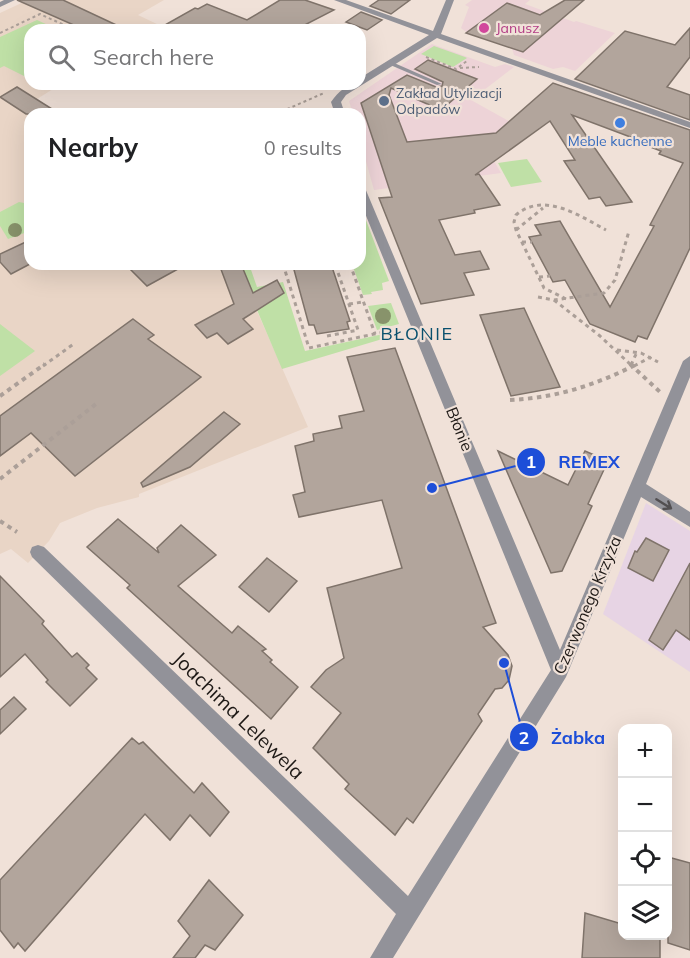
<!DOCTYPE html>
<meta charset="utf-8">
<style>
:root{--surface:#fff;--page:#f2f2f2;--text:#202124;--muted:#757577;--line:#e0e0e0}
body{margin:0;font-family:Mulish,sans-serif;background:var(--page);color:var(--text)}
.controls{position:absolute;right:18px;bottom:18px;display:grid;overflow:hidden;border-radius:12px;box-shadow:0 6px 24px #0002}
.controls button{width:54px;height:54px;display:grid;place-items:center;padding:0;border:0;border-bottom:2px solid var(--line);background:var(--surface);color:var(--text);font:30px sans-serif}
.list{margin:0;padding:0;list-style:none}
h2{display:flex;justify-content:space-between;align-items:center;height:78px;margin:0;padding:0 24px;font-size:26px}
h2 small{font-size:20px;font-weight:400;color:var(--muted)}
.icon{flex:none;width:33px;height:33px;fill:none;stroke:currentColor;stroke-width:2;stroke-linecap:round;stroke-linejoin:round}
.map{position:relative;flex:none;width:690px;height:958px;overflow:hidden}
.search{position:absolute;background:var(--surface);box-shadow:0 6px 24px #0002;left:24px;top:24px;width:342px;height:66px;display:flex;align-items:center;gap:15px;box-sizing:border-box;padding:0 21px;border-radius:18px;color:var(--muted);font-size:22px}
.panel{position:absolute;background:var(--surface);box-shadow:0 6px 24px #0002;left:24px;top:108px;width:342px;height:162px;border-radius:18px}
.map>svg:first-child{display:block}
.commercial{fill:#edd3d7}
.industrial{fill:#e7d4e4}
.built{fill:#e9d5c6}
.green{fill:#bfe0a6}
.building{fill:#b2a59c;stroke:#7f736a;stroke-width:1.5}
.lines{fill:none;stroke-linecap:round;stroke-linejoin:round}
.path-far2{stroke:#ab9f98;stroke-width:2;stroke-dasharray:3 3;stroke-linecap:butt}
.path-far1{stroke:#ab9f98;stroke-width:3;stroke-dasharray:4 4;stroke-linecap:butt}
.path{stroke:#ab9f98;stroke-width:4;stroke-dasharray:4.5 4.5;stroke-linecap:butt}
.service{fill:#929299;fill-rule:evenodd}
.minor{fill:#929299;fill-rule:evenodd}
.tree{fill:#88936b}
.oneway{stroke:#524f51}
.hotel-dot{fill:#d1479c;stroke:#f0e1d8;stroke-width:2}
.service-dot{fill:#5c6f8a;stroke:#f0e1d8;stroke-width:2}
.shop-dot{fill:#3f7fe0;stroke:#f0e1d8;stroke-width:2}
.labels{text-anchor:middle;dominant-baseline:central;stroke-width:4.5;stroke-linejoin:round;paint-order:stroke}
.far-hotel-label{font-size:14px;fill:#b23c85;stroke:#f0e1d8;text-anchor:start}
.far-service-label{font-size:14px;fill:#4e5e75;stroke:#f0e1d8;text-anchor:start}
.far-shop-label{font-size:14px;fill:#366cbe;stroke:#f0e1d8}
.street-label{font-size:16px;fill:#1e1916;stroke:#f0e1d8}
.neighbourhood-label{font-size:18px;letter-spacing:1.5px;fill:#09506e;stroke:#f0e1d8}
.near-street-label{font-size:20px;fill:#1e1916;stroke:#f0e1d8}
.leader{fill:none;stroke:#1d4ed8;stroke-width:2}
.callout-dot{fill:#1d4ed8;stroke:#f0e1d8;stroke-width:2}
.mark-label{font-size:18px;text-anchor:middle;font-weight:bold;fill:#fff}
.callout-label{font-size:18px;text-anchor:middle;font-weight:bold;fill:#1d4ed8;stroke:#f0e1d8;stroke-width:4.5;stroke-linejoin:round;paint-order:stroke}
</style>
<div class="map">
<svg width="690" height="958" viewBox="0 0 690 958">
<rect width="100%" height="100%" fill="#f0e1d8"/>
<!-- commercial -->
<g class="commercial">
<path d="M472,0H530L525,4L574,22L576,21L615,33L575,71L563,67L553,69L514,55L512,48L469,34L461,28L469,7L465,5Z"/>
<path d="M432,44L495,67L505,64L514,67L471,100L514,124L494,161L501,173L374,190L360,140V114H353L349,101Z"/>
</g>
<!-- industrial -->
<path class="industrial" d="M646,503L690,531V672L603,614Z"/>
<!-- built -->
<path class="built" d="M28,0H164L138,15L159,25L150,30H30V84H61L37,99L60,114H30V264H241L259,309L257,311L308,427L139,494V497L97,508L60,523L49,541L28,563L11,549L0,554V13Z"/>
<!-- green -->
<g class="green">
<path d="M37,20L59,30H30V53L27,54L30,56V79L4,66L0,68V37Z"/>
<path d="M434,46L465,57L467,58L453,67L421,54Z"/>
<path d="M527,159L542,182L511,187L498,163Z"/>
<path d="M19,202L24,203L30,210V231L8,239L0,226V212Z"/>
<path d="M360,220H366L389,281L382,283L383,290L371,292L372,294L363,295L352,264H360Z"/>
<path d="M241,264H249L257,287L283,282L305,351L388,333L389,337L282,369L257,310L259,309Z"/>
<path d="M391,303L399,324L377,330L368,306Z"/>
<path d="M0,324L35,351L0,376Z"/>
</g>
<!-- building -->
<g class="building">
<path d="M17,0H63L127,30H85Z"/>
<path d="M280,0H305L334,10L295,30H156L195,8L198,9L207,4L247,20Z"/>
<path d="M379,0H410L391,14L370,6Z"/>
<path d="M565,0H584L523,52L466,33L507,3L540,15Z"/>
<path d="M361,12L382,20L367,30L346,22Z"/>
<path d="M690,28V57L667,87L690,95V120L575,79L625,31L675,45Z"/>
<path d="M428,60L477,79L441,110L391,88L389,95L407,142L496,133L553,83L690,130V248L647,339L638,336L635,342L590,324L565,280L553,282L529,237L541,235L535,225L560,221L610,307L654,226L650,225L683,163L659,154L661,151L648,146L649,144L572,115L632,202L606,206L600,197L589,199L564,161L575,160L550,121L475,175L479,174L500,205L474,210L475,213L439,220L455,255L480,251L489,269L464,273L474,295L421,304L379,198L392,197L361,103L407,75L436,87L442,86L443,82L415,69Z"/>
<path d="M17,87L60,114H26L0,97Z"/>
<path d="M30,240V264L11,274L0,262V254Z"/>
<path d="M125,264H187L147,286Z"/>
<path d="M219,264H241L253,293L277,280L284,293L243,319L253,329L228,344L217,333L207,338L195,325L234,304Z"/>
<path d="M305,264H331L350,321L347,322L349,329L317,334L314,325H309L293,266Z"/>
<path d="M524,308L560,387L511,396L480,315Z"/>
<path d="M133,319L154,335L148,339L201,377L75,476L31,433L0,456V416Z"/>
<path d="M395,348L496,623L483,627L508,655L512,666L509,680L502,688L495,689L478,714L482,721L413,823L407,818L395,835L345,789L349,784L313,748L341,713L311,687L326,670L344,658L327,588L402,568L382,500L299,517L293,495L305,492L295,446L314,441L313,434L342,428L339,416L364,411L347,357Z"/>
<path d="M224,412L240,424L190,467L143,487L141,483Z"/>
<path d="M498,451L568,485L585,451L608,461L588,504L592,506L562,571L551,573Z"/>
<path d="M118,519L159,553L157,548L181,525L216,555L178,586L232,633L238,626L266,649L262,651L272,660L270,662L298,687L271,719L127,588L130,585L87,547Z"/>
<path d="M646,538L669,550L653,581L628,568L635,551L637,552Z"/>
<path d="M267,558L297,581L269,612L239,587Z"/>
<path d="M690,563V640L676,630L663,650L649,640Z"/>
<path d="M0,576L44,621L42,624L72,657L77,653L89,665L86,668L97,679L70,706L46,682L48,680L25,654L0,677Z"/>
<path d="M14,697L26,709L0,734V710Z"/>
<path d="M132,738L139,744L143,742L194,793L202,783L229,812L210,836L190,815L170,840L145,814L25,951L18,943L14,948L0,930V880Z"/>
<path d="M668,857L690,863V950L668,943Z"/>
<path d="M209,880L243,915L215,950L205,945L195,958H173L190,936L178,921Z"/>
<path d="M585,913L622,924V936H660V958H582Z"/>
</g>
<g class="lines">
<!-- path-far2 -->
<g class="path-far2">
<path d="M0,33L40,14L75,30"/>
<path d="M426,57L456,69L467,61"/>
<path d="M460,68L479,67"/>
<path d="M276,114L324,93"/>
</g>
<!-- path-far1 -->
<g class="path-far1">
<path d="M516,230L543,208"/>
<path d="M522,242H532"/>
<path d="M283,264L309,348L402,328"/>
<path d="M350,264L375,334"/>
<path d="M539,277L550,276"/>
<path d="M538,297L554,300L604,293L615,280L629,231"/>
<path d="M566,299L544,288L516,230L514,222L516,215C544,191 580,216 606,230"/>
<path d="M554,300L600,336L632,366"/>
<path d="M349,304L363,302"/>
<path d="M327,336L358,330L335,264"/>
<path d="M617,350L641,353L658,362"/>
<path d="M631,365L637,352"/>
<path d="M43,366L75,343"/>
<path d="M634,366L651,357"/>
</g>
<!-- path -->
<g class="path">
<path d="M630,364L660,392"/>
<path d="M0,396L45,364"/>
<path d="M510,400C556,398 596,385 637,364"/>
<path d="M0,479L96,404"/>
<path d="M0,521L17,532"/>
</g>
<!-- service -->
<path class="service" d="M388,62H392L442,84L437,85L388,64Z"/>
<!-- minor -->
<g class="minor">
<path d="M4,0H15L0,7V2Z"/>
<path d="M334,0H346L433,31L446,0H454L441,34L690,122V128L437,38L346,95L341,102L345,114H335L331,102C339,91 346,84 360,84V78L429,35Z"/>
<path d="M360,185L365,188L560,650L683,361L690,356V377L646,484L690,512V527L641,497L566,677L393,958H370L396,914L32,557L30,552L32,547L38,545L44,547L408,896L551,670L360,201Z"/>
</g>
</g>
<!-- trees -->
<g class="tree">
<circle cx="15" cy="230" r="7"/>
<circle cx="383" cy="316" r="8"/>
</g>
<!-- one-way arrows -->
<defs><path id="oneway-shaft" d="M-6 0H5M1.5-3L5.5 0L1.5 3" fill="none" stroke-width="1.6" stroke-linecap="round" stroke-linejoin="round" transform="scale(1.5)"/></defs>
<use class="oneway" href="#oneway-shaft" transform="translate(664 504) rotate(32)"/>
<!-- markers -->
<circle class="hotel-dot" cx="484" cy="28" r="6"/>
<circle class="service-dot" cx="384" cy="101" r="6"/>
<circle class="shop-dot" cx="620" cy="123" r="6"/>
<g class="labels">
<!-- far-hotel labels -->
<g class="far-hotel-label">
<text x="496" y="28">Janusz</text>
</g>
<!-- far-service labels -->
<g class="far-service-label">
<text x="396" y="93">Zakład Utylizacji<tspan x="396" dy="16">Odpadów</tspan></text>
</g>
<!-- far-shop labels -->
<g class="far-shop-label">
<text x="620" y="141">Meble kuchenne</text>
</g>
<!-- street labels -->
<g class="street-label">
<text transform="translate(460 429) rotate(68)">Błonie</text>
<text transform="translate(587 605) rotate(-67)">Czerwonego Krzyża</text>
</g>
<!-- neighbourhood labels -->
<g class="neighbourhood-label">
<text x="417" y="333">BŁONIE</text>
</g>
<!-- near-street labels -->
<g class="near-street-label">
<text transform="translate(239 715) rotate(44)">Joachima Lelewela</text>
</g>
</g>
<!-- callouts -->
<path class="leader" d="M432 488L531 462M504 663L524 737"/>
<g class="callout-dot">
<circle cx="432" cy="488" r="6"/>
<circle cx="504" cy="663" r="6"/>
<circle cx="531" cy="462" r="15"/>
<circle cx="524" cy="737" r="15"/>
</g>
<g class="mark-label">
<text x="531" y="468">1</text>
<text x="524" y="744">2</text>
</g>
<g class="callout-label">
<text x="589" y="468">REMEX</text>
<text x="578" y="744">Żabka</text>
</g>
</svg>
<div class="controls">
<button>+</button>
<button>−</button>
<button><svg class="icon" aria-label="locate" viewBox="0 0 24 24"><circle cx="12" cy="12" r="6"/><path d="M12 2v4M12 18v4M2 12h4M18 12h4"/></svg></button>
<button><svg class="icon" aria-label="layers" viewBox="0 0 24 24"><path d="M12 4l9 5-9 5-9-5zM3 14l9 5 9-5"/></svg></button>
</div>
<div class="search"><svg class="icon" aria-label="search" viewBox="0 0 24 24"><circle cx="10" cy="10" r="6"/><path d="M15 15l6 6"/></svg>Search here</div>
<section class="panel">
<h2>Nearby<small>0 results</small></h2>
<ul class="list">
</ul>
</section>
</div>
